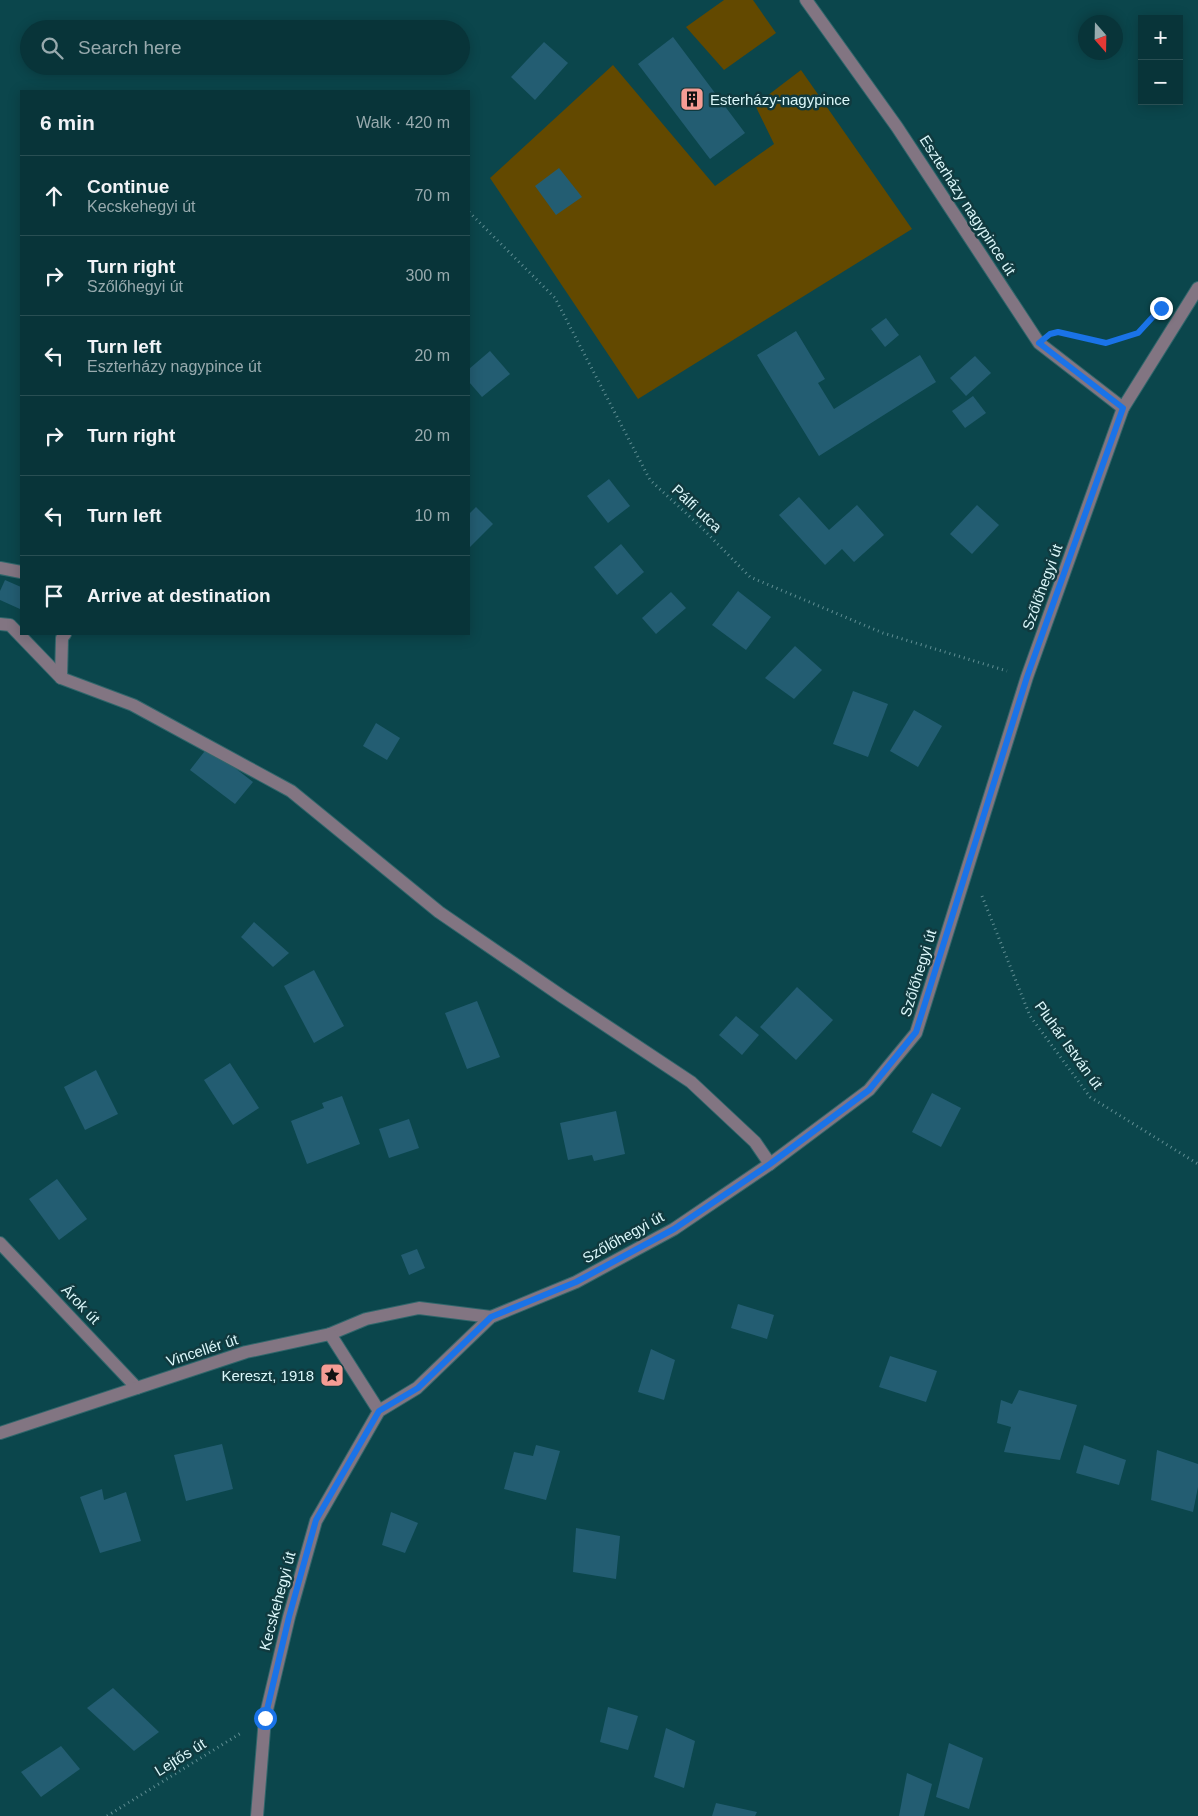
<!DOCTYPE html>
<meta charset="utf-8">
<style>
:root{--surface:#083439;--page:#113c41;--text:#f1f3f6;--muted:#98aaae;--line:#294f53}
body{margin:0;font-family:Helvetica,sans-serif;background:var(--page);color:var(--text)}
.controls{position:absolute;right:15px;top:15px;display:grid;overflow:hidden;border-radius:0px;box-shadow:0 2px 12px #0003}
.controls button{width:45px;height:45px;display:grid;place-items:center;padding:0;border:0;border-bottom:1px solid var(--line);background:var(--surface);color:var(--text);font:25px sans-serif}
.compass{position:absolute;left:1078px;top:15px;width:45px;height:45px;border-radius:50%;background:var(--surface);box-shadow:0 2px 12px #0003;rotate:160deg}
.stop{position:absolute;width:15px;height:15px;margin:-11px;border:4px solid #1a73e8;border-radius:50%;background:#fff}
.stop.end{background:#1a73e8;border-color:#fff;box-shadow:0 1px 5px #0008}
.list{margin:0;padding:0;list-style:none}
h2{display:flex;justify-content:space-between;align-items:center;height:65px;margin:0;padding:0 20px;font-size:21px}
h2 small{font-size:16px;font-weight:400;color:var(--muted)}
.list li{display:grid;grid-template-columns:32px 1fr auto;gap:15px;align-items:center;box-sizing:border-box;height:80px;padding:0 20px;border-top:1px solid var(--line)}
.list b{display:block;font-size:19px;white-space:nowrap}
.list p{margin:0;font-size:16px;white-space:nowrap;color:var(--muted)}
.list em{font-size:16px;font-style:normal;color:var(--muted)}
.icon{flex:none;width:28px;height:28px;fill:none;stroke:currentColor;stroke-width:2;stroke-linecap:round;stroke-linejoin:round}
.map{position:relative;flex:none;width:1198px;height:1816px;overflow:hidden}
.search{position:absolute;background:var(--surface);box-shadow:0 2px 12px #0003;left:20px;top:20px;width:450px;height:55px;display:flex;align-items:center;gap:12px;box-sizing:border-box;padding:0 18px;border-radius:28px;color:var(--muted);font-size:19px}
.panel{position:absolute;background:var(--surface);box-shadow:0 2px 12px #0003;left:20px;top:90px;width:450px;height:545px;border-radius:0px}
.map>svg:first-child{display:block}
.green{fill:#634900}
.building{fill:#235d72}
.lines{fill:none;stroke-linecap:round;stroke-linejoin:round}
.minor-casing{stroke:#30666b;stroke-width:14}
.path{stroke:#608e93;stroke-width:3;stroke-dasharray:1 4;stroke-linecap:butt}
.minor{stroke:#827582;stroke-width:12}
.route{stroke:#1a73e8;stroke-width:6}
.labels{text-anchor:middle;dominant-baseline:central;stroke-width:5;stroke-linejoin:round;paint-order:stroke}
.poi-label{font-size:15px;fill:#dbf7fa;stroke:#103a3f;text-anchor:start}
.street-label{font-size:15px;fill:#dbf7fa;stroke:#103a3f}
</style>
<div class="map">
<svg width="1198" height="1816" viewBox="0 0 1198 1816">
<rect width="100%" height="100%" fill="#0b464c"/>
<!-- green -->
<g class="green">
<path d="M724,0H753L776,33L724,70L686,27Z"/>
<path d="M613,65L715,186L774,144L755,105L801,70L912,229L638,399L490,178Z"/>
</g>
<!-- building -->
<g class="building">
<path d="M673,37L745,133L710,159L638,64Z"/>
<path d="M544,42L568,63L535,100L511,77Z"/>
<path d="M559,168L582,197L556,215L535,186Z"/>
<path d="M886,318L899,335L885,347L871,329Z"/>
<path d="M796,331L825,379L818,383L834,409L920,355L936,382L819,456L757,355Z"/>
<path d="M490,351L510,374L482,397L469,382V369Z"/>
<path d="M975,356L991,373L966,396L950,378Z"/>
<path d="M973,396L986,413L965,428L952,411Z"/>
<path d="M609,479L630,506L608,523L587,496Z"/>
<path d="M799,497L829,530L857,505L884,535L854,562L842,549L825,565L779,515Z"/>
<path d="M977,505L999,525L972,554L950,534Z"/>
<path d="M476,507L493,524L469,548V514Z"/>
<path d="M621,544L644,572L617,595L594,567Z"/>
<path d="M5,580L21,587L20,609L0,600V591Z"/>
<path d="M738,591L771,617L746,650L712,625Z"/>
<path d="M671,592L686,608L656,634L642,618Z"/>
<path d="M795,646L822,670L794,699L765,678Z"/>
<path d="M853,691L888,704L868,757L833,744Z"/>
<path d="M914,710L942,726L918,767L890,751Z"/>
<path d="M376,723L400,738L387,760L363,746Z"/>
<path d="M208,747L253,782L235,804L190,770Z"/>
<path d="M254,922L289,953L273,967L241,937Z"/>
<path d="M314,970L344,1026L314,1043L284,986Z"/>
<path d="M797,987L833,1020L796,1060L760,1027Z"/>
<path d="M477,1001L500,1057L467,1069L445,1013Z"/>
<path d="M736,1016L759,1035L742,1055L719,1035Z"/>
<path d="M230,1063L259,1108L233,1125L204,1080Z"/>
<path d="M96,1070L118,1114L85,1130L64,1087Z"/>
<path d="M932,1093L961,1108L941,1147L912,1132Z"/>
<path d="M342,1096L360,1144L307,1164L291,1121L324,1108L322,1103Z"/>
<path d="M616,1111L625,1154L594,1161L592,1155L568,1160L560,1123Z"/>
<path d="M409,1119L419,1148L389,1158L379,1129Z"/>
<path d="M57,1179L87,1219L59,1240L29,1199Z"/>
<path d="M417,1249L425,1268L409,1275L401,1255Z"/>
<path d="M738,1304L774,1315L767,1339L731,1328Z"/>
<path d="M651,1349L675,1360L664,1400L638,1392Z"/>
<path d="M890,1356L937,1371L926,1402L879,1387Z"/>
<path d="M1019,1390L1077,1405L1060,1460L1004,1452L1011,1427L997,1423L1001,1400L1012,1404Z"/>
<path d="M222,1444L233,1489L186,1501L174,1455Z"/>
<path d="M536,1445L560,1451L546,1500L504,1489L514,1452L533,1456Z"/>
<path d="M1084,1445L1126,1460L1119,1485L1076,1473Z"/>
<path d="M1157,1450L1198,1464V1487L1193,1512L1151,1500Z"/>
<path d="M102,1489L104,1500L126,1492L141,1541L100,1553L80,1497Z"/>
<path d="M391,1512L418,1523L405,1553L382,1545Z"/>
<path d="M576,1528L620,1536L616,1579L573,1572Z"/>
<path d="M113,1688L159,1732L134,1751L87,1708Z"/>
<path d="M608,1707L638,1716L628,1750L600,1742Z"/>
<path d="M666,1728L695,1741L684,1788L654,1777Z"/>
<path d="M949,1743L983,1758L969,1809L936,1797Z"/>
<path d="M61,1746L80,1769L41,1797L21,1772Z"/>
<path d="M907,1773L932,1784L924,1816H899Z"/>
<path d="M716,1803L757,1812L755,1816H712Z"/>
</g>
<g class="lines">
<!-- minor casing -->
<g class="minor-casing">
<g id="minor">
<path d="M806,0L897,127L1039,343L1123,408"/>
<path d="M0,568L21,572"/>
<path d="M0,624L10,625L61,678L133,705L291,791L439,912L563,997L691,1082L755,1142L770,1164"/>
<path d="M61,678L62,638L65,634"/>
<path d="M0,1243L137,1388"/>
<path d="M330,1334L366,1319L419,1308L491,1317"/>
<path d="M0,1433L246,1352L330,1334L379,1411"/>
<path d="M257,1816L265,1718L289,1617L316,1521L379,1411L417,1388L491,1317L576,1282L674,1229L770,1164L869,1090L916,1033L1027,677L1123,408L1198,288"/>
</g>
</g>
<!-- path -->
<g class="path">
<path d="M469,212L555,298L650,480L701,527L750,577L883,633L1007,671"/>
<path d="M1063,333L1106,343L1138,333L1152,317"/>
<path d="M982,896L1030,1016L1090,1097L1198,1164"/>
<path d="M107,1816L241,1733"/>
</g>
<!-- minor -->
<use href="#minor" class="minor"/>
</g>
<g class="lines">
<!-- route -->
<path class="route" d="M265,1718L289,1617L316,1520L379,1411L418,1388L491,1317L576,1282L674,1229L770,1164L869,1090L916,1032L1027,677L1123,408L1039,343L1050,334L1058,332L1106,343L1138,333L1161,308"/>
</g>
<!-- icons -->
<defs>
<g id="building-square" transform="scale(1.25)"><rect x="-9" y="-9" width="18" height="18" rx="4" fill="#f59c94" stroke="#103a3f"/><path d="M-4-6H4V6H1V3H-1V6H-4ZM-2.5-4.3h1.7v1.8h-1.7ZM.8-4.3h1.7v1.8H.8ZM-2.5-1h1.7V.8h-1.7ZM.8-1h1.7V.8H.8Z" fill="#111"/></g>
<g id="sight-square" transform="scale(1.25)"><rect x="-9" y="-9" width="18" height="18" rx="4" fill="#f59c94" stroke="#103a3f"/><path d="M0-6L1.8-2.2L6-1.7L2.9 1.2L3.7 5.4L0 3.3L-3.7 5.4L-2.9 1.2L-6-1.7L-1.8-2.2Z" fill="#111"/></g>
</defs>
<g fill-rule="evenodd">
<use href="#building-square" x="692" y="99"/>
<use href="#sight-square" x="332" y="1375"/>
</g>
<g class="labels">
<!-- poi labels -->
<g class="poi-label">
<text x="710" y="99">Esterházy-nagypince</text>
<text x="314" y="1375" text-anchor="end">Kereszt, 1918</text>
</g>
<!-- street labels -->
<g class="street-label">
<text transform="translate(968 205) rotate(57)">Eszterházy nagypince út</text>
<text transform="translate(697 508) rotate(43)">Pálfi utca</text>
<text transform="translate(1042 587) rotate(-70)">Szőlőhegyi út</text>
<text transform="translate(918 973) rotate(-73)">Szőlőhegyi út</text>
<text transform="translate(1069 1045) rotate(54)">Pluhár István út</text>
<text transform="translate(623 1237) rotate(-29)">Szőlőhegyi út</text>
<text transform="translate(81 1304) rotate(46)">Árok út</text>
<text transform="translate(202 1350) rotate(-18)">Vincellér út</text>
<text transform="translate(277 1601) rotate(-75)">Kecskehegyi út</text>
<text transform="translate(180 1757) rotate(-32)">Lejtős út</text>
</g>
</g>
</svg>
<div class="controls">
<button>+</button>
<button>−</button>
</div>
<svg class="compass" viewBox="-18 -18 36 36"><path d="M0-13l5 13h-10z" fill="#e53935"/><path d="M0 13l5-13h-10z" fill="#98aaae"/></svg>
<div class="stop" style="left:265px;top:1718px"></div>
<div class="stop end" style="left:1161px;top:308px"></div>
<div class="search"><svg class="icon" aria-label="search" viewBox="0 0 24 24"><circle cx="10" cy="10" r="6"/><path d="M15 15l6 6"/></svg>Search here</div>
<section class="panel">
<h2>6 min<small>Walk · 420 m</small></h2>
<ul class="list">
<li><svg class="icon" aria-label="ahead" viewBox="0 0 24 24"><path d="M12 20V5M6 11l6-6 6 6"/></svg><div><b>Continue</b><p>Kecskehegyi út</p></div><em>70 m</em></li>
<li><svg class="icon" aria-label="right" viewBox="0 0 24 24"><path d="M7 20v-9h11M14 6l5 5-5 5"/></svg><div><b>Turn right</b><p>Szőlőhegyi út</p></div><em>300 m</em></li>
<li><svg class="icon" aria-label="left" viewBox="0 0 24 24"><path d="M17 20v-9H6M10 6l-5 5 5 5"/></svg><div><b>Turn left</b><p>Eszterházy nagypince út</p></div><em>20 m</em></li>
<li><svg class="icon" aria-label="right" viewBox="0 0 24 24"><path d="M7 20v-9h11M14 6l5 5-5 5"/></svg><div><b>Turn right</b></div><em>20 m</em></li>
<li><svg class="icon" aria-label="left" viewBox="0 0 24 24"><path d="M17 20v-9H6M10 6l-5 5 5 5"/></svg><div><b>Turn left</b></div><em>10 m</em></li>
<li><svg class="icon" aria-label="arrive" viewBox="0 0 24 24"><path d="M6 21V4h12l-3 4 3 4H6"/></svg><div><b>Arrive at destination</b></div></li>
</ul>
</section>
</div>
